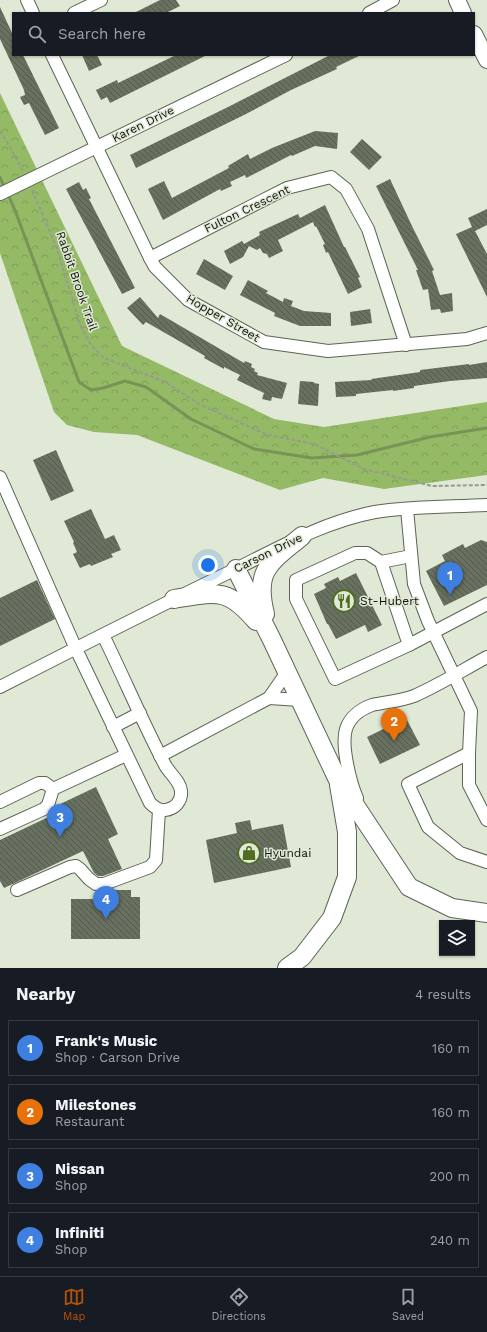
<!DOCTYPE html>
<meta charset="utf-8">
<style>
:root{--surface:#171b24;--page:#242831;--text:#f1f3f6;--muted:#9ea1a6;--line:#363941;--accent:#b45309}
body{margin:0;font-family:"Work Sans",sans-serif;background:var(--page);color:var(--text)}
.controls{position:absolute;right:12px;bottom:12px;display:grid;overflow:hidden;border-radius:0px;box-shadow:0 1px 3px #0004}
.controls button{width:36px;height:36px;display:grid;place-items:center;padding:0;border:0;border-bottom:1px solid var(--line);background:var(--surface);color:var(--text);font:20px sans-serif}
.you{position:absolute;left:208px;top:565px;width:14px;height:14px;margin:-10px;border:3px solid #fff;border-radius:50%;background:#1a73e8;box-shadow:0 0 0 6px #1a73e833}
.badge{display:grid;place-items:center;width:26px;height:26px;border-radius:50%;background:var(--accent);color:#fff;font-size:13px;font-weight:700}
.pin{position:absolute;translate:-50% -33px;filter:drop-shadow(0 1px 2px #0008)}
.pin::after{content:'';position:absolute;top:21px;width:14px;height:12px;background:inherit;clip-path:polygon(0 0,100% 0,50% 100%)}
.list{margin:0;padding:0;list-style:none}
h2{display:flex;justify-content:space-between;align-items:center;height:52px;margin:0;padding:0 16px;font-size:17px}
h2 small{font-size:13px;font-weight:400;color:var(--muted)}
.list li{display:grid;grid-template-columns:26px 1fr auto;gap:12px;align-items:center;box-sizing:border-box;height:56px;margin:0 8px 8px;padding:0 8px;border:1px solid var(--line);border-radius:0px}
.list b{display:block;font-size:15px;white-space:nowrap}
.list p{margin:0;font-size:13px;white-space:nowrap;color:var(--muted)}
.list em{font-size:13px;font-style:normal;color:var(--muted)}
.icon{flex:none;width:22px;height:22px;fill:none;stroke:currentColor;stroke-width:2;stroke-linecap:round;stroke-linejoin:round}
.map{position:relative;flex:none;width:487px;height:968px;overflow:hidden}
.search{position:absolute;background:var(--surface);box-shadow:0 1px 3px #0004;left:12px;right:12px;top:12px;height:44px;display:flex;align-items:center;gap:10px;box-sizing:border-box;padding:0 14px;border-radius:0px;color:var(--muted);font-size:15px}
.sheet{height:308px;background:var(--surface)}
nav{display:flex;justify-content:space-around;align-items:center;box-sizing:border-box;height:56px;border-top:1px solid var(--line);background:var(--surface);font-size:11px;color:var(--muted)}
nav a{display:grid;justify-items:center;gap:2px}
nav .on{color:var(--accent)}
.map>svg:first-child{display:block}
.forest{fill:url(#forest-crowns)}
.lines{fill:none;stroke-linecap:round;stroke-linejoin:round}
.stream{stroke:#789356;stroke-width:3}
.building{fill:url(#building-back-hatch)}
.minor-casing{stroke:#5c6454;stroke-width:14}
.major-casing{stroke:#5c6454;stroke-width:18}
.highway-casing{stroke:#5c6454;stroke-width:20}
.path{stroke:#959c8e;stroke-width:2;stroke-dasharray:4 2;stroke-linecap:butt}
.minor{stroke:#fff;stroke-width:12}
.major{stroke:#fff;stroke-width:16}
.highway{stroke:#fff;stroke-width:18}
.labels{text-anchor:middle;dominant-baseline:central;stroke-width:3;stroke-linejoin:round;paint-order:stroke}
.street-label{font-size:12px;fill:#10130d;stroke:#e0e9d6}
.poi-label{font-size:12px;fill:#10130d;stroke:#e0e9d6;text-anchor:start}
</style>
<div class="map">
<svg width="487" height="968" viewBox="0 0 487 968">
<defs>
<pattern id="forest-crowns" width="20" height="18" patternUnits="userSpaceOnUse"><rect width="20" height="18" fill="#95ba66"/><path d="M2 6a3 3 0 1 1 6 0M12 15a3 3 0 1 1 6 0" fill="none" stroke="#7f9f57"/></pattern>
<pattern id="building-back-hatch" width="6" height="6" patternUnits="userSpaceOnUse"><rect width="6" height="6" fill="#68705f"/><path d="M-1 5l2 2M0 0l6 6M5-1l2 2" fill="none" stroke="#545b4d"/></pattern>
</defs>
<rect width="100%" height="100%" fill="#e0e9d6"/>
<!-- forest -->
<path class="forest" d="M0,93L122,346L274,419L324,427L487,402V475L384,489L323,478L280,490L137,435L94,432L67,425L54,412L0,253Z"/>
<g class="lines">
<!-- stream -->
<g class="stream">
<path d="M0,177L5,189"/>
<path d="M8,194L16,213L79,382L91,390L103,388L125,381L146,387L191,419L254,449L312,458L357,455L430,437L487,428"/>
</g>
</g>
<!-- building -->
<g class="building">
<path d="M160,0H176L180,6L166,13H134Z"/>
<path d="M0,7L13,35V55H23L59,128L45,135L29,103L24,105L20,97L25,95L24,90L0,39Z"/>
<path d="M82,55H97L102,65L89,71Z"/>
<path d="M176,55H207L110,103L107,97L101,100L96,90L117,80L118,83Z"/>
<path d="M330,55H361L336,67L337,69L291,90L246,114L136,168L130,155L228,107Z"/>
<path d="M315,131L338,133L337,149L315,146L292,156L291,155L246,178L245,175L230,182L232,186L221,191L220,189L163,220L148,189L164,181L172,198L229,168L228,166L248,154L250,159L272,148Z"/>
<path d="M362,139L382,157L369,170L350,152Z"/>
<path d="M390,179L412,226L434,270L432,271L440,295L452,293L453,311L441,313L440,309L431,310L428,289L423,290L416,270H418L376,186Z"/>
<path d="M79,182L83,190L86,188L91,198L89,199L135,288L122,294L66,189Z"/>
<path d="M325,205L344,247H345L360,277L358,278L362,287L348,294L328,252L326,253L323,245L325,244L316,226L315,227L313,222L278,240L283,251L269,258L267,254L263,253L260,248L257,250L249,246L243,257L230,264L224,251L242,241L244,244L260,235L259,232L298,214L300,218Z"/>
<path d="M487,209V225L475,231L487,254V297L456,234L472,227L468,218Z"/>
<path d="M204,259L233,276L225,290L196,274Z"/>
<path d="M248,280L268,291L266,293L283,302L284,298L293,301L291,306L304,311L331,313V326H300L274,316L275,313L240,295Z"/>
<path d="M140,297L158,318L160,314L244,363L245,361L252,364L251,367L255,369L254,371L258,373L257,375L287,383L282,399L272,397L271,401L262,399L264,393L237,380L240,375L224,367V369L204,358L205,356L146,322L143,325L127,308Z"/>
<path d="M370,309L372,323L351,326L350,312Z"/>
<path d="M487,362V378L450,381L414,386V388L393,391V390L356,394V396L336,397L335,382L372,380L371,379L420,372V370L469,364V365Z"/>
<path d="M300,381L314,382V383L319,384L318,406L298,404Z"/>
<path d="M56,450L74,491L51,501L33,460Z"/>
<path d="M91,509L105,539L114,535L121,550L111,554L113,557L91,566L90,564L80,568L73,554L77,552L73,543L74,542L64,521Z"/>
<path d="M481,540L487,542V585L444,606L426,571L445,561L442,555L463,544L465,548Z"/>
<path d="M356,573L382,625L368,632L365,625L336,639L328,624H327L314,594L326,588L324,584L338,577L340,581Z"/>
<path d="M37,580L55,619L0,646V598Z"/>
<path d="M406,718L420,745L380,764L367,737Z"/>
<path d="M96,787L118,834L108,839L122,869L103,876H98L94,873L83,851L4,888L0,881V840L59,812L56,806Z"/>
<path d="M250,820L252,830L283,824L291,867L214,883L206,840L237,833L235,823Z"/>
<path d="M110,890H131V897H140V939H71V899H106L103,892Z"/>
</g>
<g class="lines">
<!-- minor casing -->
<g class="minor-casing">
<g id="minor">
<path d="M27,0L33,13"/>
<path d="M74,13L101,0"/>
<path d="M369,13L393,0"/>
<path d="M52,55L150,258L155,267L188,300L264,342L328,351L467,339L487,333"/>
<path d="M0,194L286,55"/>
<path d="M150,258L287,188L331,177L346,189L368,229L406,345"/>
<path d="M0,477L76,649L150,803C154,807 159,811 165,810C175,809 182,801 181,791C180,781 170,774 165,765C143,723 124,678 103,635"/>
<path d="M407,509L414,584L428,621L471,711L469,753V785L487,820"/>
<path d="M381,562L409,645L335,679L296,599V580L355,553H367L381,562L411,556"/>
<path d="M409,645L487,604"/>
<path d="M0,687C78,647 157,607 236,569C280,547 326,521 375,512C412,506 450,507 487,505"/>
<path d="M269,698L300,700"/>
<path d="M113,727L140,713"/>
<path d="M469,753L408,784L428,827L460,853L487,862"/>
<path d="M160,756L269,698L287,672"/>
<path d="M357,798C350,782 341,745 346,729C350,717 361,709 372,705C386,702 401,701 414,696C439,685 463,670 487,657"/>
<path d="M0,802L39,783H45L53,789"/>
<path d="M0,829L44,809L48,805L53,789L126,755"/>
<path d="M17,890L70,867L76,866L80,869L89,879L96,884H104L150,867L156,860L159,810"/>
</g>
</g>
<!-- major casing -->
<g class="major-casing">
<g id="major">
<path d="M457,0L463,13"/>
<path d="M474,34L487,60"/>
</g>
</g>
<!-- highway casing -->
<g class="highway-casing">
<g id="highway">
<path d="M236,569L271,638L337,778L409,887L452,908L487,913"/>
<path d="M174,599C216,592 227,587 256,621"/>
<path d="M265,614C254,569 270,563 302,536"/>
<path d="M287,968L302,957L332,918L347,877V832L339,785"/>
</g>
</g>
<!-- path -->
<g class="path">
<path d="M0,131L7,142L23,171"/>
<path d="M32,190L56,246L81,327L91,345L104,358L165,382L199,404L243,424L268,435L314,444L364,469L432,486L487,485"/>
</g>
<!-- minor -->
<use href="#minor" class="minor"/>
<!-- major -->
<use href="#major" class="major"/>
<!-- highway -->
<use href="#highway" class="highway"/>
</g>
<!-- icons -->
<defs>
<g id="restaurant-ring" transform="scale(1.15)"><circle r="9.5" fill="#e0e9d6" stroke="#4f6c21" stroke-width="1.5"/><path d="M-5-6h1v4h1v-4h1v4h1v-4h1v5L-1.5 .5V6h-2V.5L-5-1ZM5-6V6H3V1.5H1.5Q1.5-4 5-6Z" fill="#4f6c21"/></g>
<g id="shop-ring" transform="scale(1.15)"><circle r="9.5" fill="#e0e9d6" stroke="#4f6c21" stroke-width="1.5"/><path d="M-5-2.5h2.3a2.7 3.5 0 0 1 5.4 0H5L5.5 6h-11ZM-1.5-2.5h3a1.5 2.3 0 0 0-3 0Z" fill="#4f6c21"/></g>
</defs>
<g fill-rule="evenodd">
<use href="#restaurant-ring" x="344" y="601"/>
<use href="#shop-ring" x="249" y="853"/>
</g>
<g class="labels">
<!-- street labels -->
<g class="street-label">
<text transform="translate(143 124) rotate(-26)">Karen Drive</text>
<text transform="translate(247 209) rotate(-26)">Fulton Crescent</text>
<text transform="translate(77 281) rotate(71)">Rabbit Brook Trail</text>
<text transform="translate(223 318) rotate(30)">Hopper Street</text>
<text transform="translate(268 553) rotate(-26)">Carson Drive</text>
</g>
<!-- poi labels -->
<g class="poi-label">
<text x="360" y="601">St-Hubert</text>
<text x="264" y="853">Hyundai</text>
</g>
</g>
</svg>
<div class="controls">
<button><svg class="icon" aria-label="layers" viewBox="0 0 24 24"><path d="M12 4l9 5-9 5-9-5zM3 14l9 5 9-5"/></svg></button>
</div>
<div class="you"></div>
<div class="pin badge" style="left:450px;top:595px;background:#3f7fe0">1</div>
<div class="pin badge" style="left:394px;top:741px;background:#e8710a">2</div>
<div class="pin badge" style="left:60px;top:837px;background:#3f7fe0">3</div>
<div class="pin badge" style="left:106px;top:919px;background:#3f7fe0">4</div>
<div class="search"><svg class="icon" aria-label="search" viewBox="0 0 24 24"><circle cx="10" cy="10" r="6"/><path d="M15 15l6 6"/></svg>Search here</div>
</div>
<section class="sheet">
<h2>Nearby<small>4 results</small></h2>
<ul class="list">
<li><span class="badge" style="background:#3f7fe0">1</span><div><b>Frank's Music</b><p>Shop · Carson Drive</p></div><em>160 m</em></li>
<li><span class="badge" style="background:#e8710a">2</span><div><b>Milestones</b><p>Restaurant</p></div><em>160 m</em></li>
<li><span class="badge" style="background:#3f7fe0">3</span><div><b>Nissan</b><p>Shop</p></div><em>200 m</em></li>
<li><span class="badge" style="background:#3f7fe0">4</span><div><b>Infiniti</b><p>Shop</p></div><em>240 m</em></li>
</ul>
</section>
<nav>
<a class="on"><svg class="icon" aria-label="map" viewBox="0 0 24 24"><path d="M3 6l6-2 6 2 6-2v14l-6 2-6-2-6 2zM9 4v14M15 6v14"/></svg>Map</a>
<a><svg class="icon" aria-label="directions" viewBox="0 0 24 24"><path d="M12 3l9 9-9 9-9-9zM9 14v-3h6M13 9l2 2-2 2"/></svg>Directions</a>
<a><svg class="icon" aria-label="saved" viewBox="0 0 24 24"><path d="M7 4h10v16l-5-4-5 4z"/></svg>Saved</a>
</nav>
